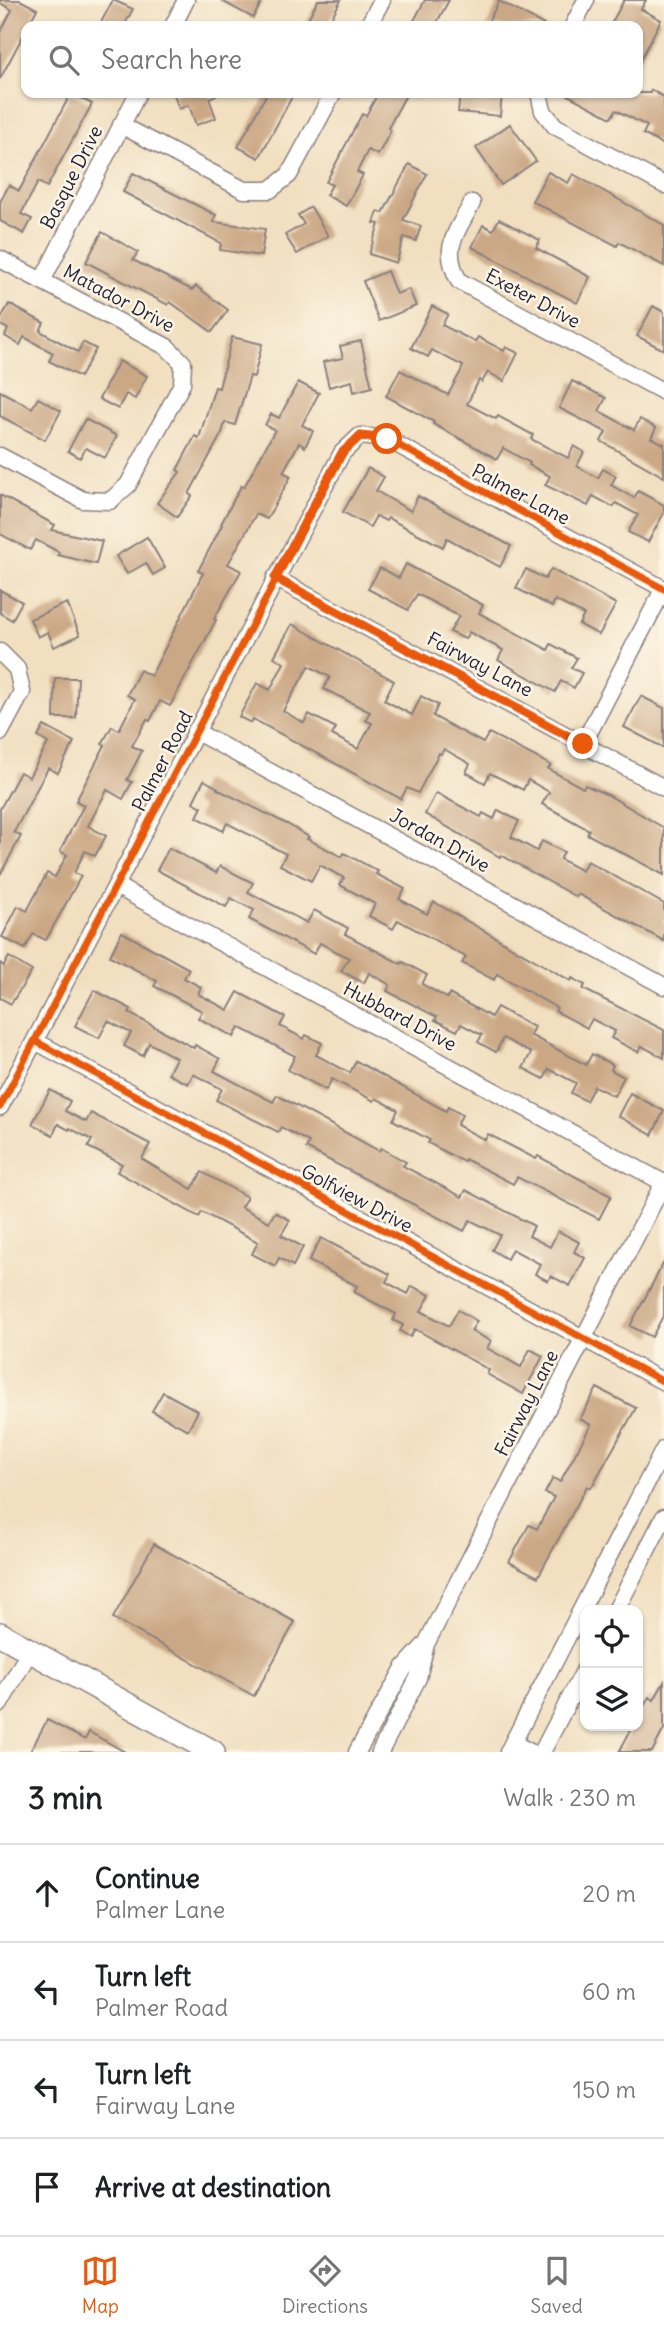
<!DOCTYPE html>
<meta charset="utf-8">
<style>
:root{--surface:#fff;--page:#f6f6f6;--text:#202124;--muted:#757577;--line:#e0e0e0;--accent:#ea580c}
body{margin:0;font-family:Delius,sans-serif;background:var(--page);color:var(--text)}
.controls{position:absolute;right:21px;bottom:21px;display:grid;overflow:hidden;border-radius:14px;box-shadow:0 2px 5px #0004}
.controls button{width:63px;height:63px;display:grid;place-items:center;padding:0;border:0;border-bottom:2px solid var(--line);background:var(--surface);color:var(--text);font:35px sans-serif}
.stop{position:absolute;width:21px;height:21px;margin:-16px;border:5px solid #ea580c;border-radius:50%;background:#fff}
.stop.end{background:#ea580c;border-color:#fff;box-shadow:0 2px 7px #0008}
.list{margin:0;padding:0;list-style:none}
h2{display:flex;justify-content:space-between;align-items:center;height:91px;margin:0;padding:0 28px;font-size:30px}
h2 small{font-size:23px;font-weight:400;color:var(--muted)}
.list li{display:grid;grid-template-columns:46px 1fr auto;gap:21px;align-items:center;box-sizing:border-box;height:98px;padding:0 28px;border-top:2px solid var(--line)}
.list b{display:block;font-size:26px;white-space:nowrap}
.list p{margin:0;font-size:23px;white-space:nowrap;color:var(--muted)}
.list em{font-size:23px;font-style:normal;color:var(--muted)}
.icon{flex:none;width:38px;height:38px;fill:none;stroke:currentColor;stroke-width:2;stroke-linecap:round;stroke-linejoin:round}
.map{position:relative;flex:none;width:664px;height:1752px;overflow:hidden}
.search{position:absolute;background:var(--surface);box-shadow:0 2px 5px #0004;left:21px;right:21px;top:21px;height:77px;display:flex;align-items:center;gap:18px;box-sizing:border-box;padding:0 24px;border-radius:14px;color:var(--muted);font-size:26px}
.sheet{height:483px;background:var(--surface)}
nav{display:flex;justify-content:space-around;align-items:center;box-sizing:border-box;height:98px;border-top:2px solid var(--line);background:var(--surface);font-size:19px;color:var(--muted)}
nav a{display:grid;justify-items:center;gap:4px}
nav .on{color:var(--accent)}
.map>svg:first-child{display:block}
.building{fill:#cba885;fill-rule:evenodd}
.lines{fill:none;stroke-linecap:round;stroke-linejoin:round}
.street-casing{stroke:#8a807e;stroke-width:19}
.secondary-casing{stroke:#8a807e;stroke-width:26}
.street{stroke:#fff;stroke-width:16}
.secondary{stroke:#fff;stroke-width:23}
.cycleway-casing{stroke:#fcf5e5;stroke-width:11}
.cycleway{stroke:#e8590c;stroke-width:7}
.route{stroke:#ea580c;stroke-width:9}
.labels{text-anchor:middle;dominant-baseline:central;stroke-width:5;stroke-linejoin:round;paint-order:stroke}
.street-label{font-size:19px;fill:#22223b;stroke:#fcf5e5}
</style>
<div class="map">
<svg width="664" height="1752" viewBox="0 0 664 1752">
<rect width="100%" height="100%" fill="#fcf5e5"/>
<filter id="ink" filterUnits="userSpaceOnUse"><feTurbulence type="fractalNoise" baseFrequency=".0143" numOctaves="2"/><feDisplacementMap in="SourceGraphic" scale="14" xChannelSelector="R" yChannelSelector="G"/><feConvolveMatrix kernelMatrix="1 2 1 2 8 2 1 2 1" color-interpolation-filters="sRGB"/></filter>
<filter id="wash" filterUnits="userSpaceOnUse"><feTurbulence type="fractalNoise" baseFrequency=".00686" numOctaves="4" result="noise"/><feDisplacementMap in="SourceGraphic" scale="28" xChannelSelector="R" yChannelSelector="G"/><feGaussianBlur stdDeviation="1.57" result="paint"/><feColorMatrix in="noise" values="0 0 0 0 0 0 0 0 0 0 0 0 0 0 0 0 0 1.4 0 .05"/><feComposite in="paint" operator="in"/></filter>
<g filter="url(#wash)">
<rect width="100%" height="100%" fill="#f1dfc0"/>
<g id="blocks">
<!-- building -->
<g class="building">
<path d="M0,0H20L37,9L0,79V33L12,10L0,3Z"/>
<path d="M113,0L133,9L124,26H99Z"/>
<path d="M220,0H263L253,18Z"/>
<path d="M318,0H341L327,26H304Z"/>
<path d="M425,0H449L435,26H411Z"/>
<path d="M624,0H646L641,9L661,20L638,65V26H610Z"/>
<path d="M499,1L546,26H486Z"/>
<path d="M651,90L664,97V145L643,134L647,126L616,110L611,118L564,93H650Z"/>
<path d="M71,93L92,104L47,187L38,182L21,214L32,219L24,234L0,221V202L9,185L19,191Z"/>
<path d="M181,93H219V94L209,98L216,118L196,125L189,105L179,109L174,95Z"/>
<path d="M267,93H294L259,158L238,147Z"/>
<path d="M378,93H407L388,128L391,130L378,155L368,150L357,172L363,175L346,206L326,195L332,185L326,182L362,114L366,116Z"/>
<path d="M460,93H502L500,116L458,112Z"/>
<path d="M510,124L536,161L501,185L476,148Z"/>
<path d="M409,164L427,174L403,220L421,226L416,241L404,237L396,263L369,254L379,224L374,223L378,211L383,213Z"/>
<path d="M548,172L568,183L573,174L664,225V266L619,242L617,246L532,201Z"/>
<path d="M133,173L216,215L213,222L265,229L261,256L220,250L221,243L123,192Z"/>
<path d="M311,207L328,236L297,254L285,235L304,224L298,215Z"/>
<path d="M499,219L540,240L536,248L590,277L577,303L472,247L483,225L493,230Z"/>
<path d="M102,232L138,252L133,260L192,290L196,286L228,310L212,332L170,302L168,305L86,262Z"/>
<path d="M387,271L396,294L409,289L416,306L379,321L363,281Z"/>
<path d="M9,304L44,323L40,331L78,352L83,342L96,349L80,377L49,361L53,353L24,337L20,345L5,336L8,329L0,325V320Z"/>
<path d="M432,306L448,314L442,325L475,342L478,337L504,351L506,347L518,353L504,381L488,372L482,382L479,380L467,404L496,419L498,416L533,435L531,439L568,458L574,446L584,452L577,466L598,478L603,469L616,476L611,485L634,498L638,491L664,505V513L648,542L628,532L638,515L616,503L613,507L593,496L588,506L545,485L550,476L529,465L530,463L503,448L497,459L433,424L434,422L386,396L400,370L448,395L461,371L463,366L432,350L428,357L411,348Z"/>
<path d="M653,306L664,312V350L637,336Z"/>
<path d="M232,337L262,344L254,377L250,376L235,425L225,422L222,433L189,494L192,496L177,517L157,503L180,472L177,470L195,436L199,438L215,387L219,388Z"/>
<path d="M361,341L372,387L354,392L352,381L329,387L323,362L343,358L340,346Z"/>
<path d="M119,361L147,376L135,399L126,394L118,409L99,399Z"/>
<path d="M572,381L606,398L599,411L634,430L640,419L656,428L651,438L664,444V477L601,441L606,432L559,408Z"/>
<path d="M298,382L319,393L302,425L313,431L305,447L299,443L283,472L291,476L267,519L256,514L228,564L241,571L214,619L216,620L170,706L160,701L150,721L147,719L132,746L142,751L127,780L132,782L123,799L107,790L88,826L106,836L95,856L85,851L74,873L81,876L46,940L33,934L25,949L2,937L18,906L27,911L47,873L55,877L67,855L60,851L84,805L76,801L105,745L102,744L112,726L119,730L135,699L127,695L140,670L151,676L203,573L198,571L222,525L221,524L241,486L244,487L275,430L265,425L271,414L279,418Z"/>
<path d="M0,391L32,408L38,398L61,411L45,440L0,416Z"/>
<path d="M85,419L117,436L105,458L86,448L80,458L68,451Z"/>
<path d="M368,468L384,477L376,491L411,511L418,496L511,546L500,567L447,538L443,547L388,518L386,521L376,516L370,527L343,512Z"/>
<path d="M0,495L55,525L52,530L102,541L96,564L58,555L59,552L36,540L30,550L0,534Z"/>
<path d="M147,537L165,568L153,575L146,563L127,574L116,556Z"/>
<path d="M406,564L483,605L479,613L548,650L551,644L577,658L571,668L582,673L574,688L561,681L555,692L498,660L503,650L469,632L465,639L450,632L459,616L417,594L408,610L368,589L380,568L399,578Z"/>
<path d="M526,569L545,579L551,569L616,604L599,635L579,624L584,615L555,600L552,607L516,588Z"/>
<path d="M0,590L22,602L12,620L0,613Z"/>
<path d="M67,603L80,635L54,647L48,632L38,637L30,619Z"/>
<path d="M292,624L394,681L384,700L412,715L421,696L438,705L433,716L455,728L483,743L489,733L551,765L548,769L583,788L585,785L608,795L664,828V875L587,834L589,830L542,804L549,792L528,780L523,790L490,773L485,783L466,772L470,764L444,749L441,754L439,753L418,793L407,788L401,799L253,719L251,723L239,717L257,683L270,690L284,663L274,657ZM309,666L330,677L324,689L370,712L365,720L372,723L358,749L332,735L336,728L309,714L304,723L283,711Z"/>
<path d="M55,678H78L76,718H54Z"/>
<path d="M641,696L664,708V748L624,727Z"/>
<path d="M44,726L74,742L58,773L48,768L14,832L21,836L0,875V809L20,772L29,777L48,743L38,737Z"/>
<path d="M204,780L218,788L217,789L287,824L309,837L307,839L342,857L344,853L378,871L376,874L405,889L399,899L427,914L434,902L571,981L572,978L585,985L583,989L664,1030V1058L642,1046L638,1052L611,1038L615,1031L592,1019L587,1028L555,1011L557,1008L497,974L494,980L462,963L466,957L398,920L393,929L369,916L375,904L340,885L344,878L320,865L311,881L280,865L286,854L227,823L223,831L197,817L202,807L193,802Z"/>
<path d="M436,793L481,817L483,813L494,819L498,810L519,821L511,837L537,851L542,841L564,852L560,859L582,871L587,861L664,904V941L578,894L576,897L501,855L500,857L425,814Z"/>
<path d="M169,848L216,873L220,866L253,883L248,892L307,923L314,910L348,928L345,934L401,964L403,962L427,975L422,984L447,998L449,994L491,1017L497,1007L534,1027L530,1035L586,1065L592,1054L613,1065L611,1070L624,1077L614,1096L594,1086L586,1101L571,1093L576,1083L549,1069L544,1079L523,1068L531,1053L503,1038L496,1052L478,1042L482,1035L461,1024L457,1031L435,1020L437,1017L387,991L390,985L369,973L364,983L341,971L349,958L320,943L314,954L249,919L254,910L231,898L226,907L157,870Z"/>
<path d="M122,932L189,969L184,978L201,987L198,994L228,1010L238,992L285,1017L280,1026L304,1039L306,1035L322,1043L316,1055L350,1073L356,1061L446,1111L448,1107L462,1115L457,1125L485,1140L488,1134L536,1159L538,1156L611,1196L599,1219L517,1177L513,1184L465,1159L464,1162L428,1143L430,1140L393,1120L398,1110L376,1098L374,1101L332,1079L326,1090L288,1070L295,1056L239,1027L234,1037L198,1018L202,1011L154,986L157,981L110,956Z"/>
<path d="M9,957L32,971L11,1004L0,998V963L4,966Z"/>
<path d="M94,990L131,1009L129,1013L194,1048L195,1045L220,1059L214,1071L273,1102L277,1095L379,1151L381,1148L406,1162L403,1166L462,1197L466,1190L534,1226L529,1236L550,1247L558,1231L579,1242L574,1252L585,1258L570,1286L551,1276L548,1281L535,1274L540,1264L512,1249L507,1259L492,1250L500,1235L470,1220L464,1231L306,1148L309,1142L281,1127L278,1132L216,1100L222,1089L193,1074L188,1084L168,1074L176,1058L149,1043L143,1056L124,1046L131,1033L108,1021L99,1038L75,1026Z"/>
<path d="M50,1090L70,1101L65,1111L86,1122L91,1113L150,1144L142,1159L192,1189L202,1172L247,1197L241,1207L269,1222L275,1212L290,1220L281,1235L303,1247L293,1266L279,1258L275,1266L252,1254L258,1242L202,1212L199,1217L117,1172L122,1164L88,1147L92,1140L70,1128L69,1130L58,1124L53,1135L32,1124Z"/>
<path d="M630,1093L664,1111L652,1135L618,1116Z"/>
<path d="M321,1238L390,1274L386,1282L408,1294L412,1286L430,1295L421,1311L449,1326L458,1310L477,1321L471,1331L491,1341L487,1348L521,1367L530,1349L543,1356L523,1394L487,1374L489,1370L415,1329L410,1337L400,1331L403,1325L393,1320L396,1314L354,1292L357,1286L309,1261Z"/>
<path d="M664,1262V1314L652,1337L630,1326Z"/>
<path d="M597,1388L636,1408L591,1488L587,1486L538,1577L509,1562L529,1525L537,1529L554,1497L545,1493L553,1478L560,1482L591,1425L580,1419Z"/>
<path d="M163,1392L198,1411L188,1430L152,1411Z"/>
<path d="M154,1544L295,1622L254,1696L113,1618Z"/>
<path d="M664,1682V1729L652,1752H619L633,1726H638V1717L649,1697L654,1700Z"/>
<path d="M47,1720L85,1740L89,1732L125,1752H30Z"/>
</g>
</g>
</g>
<g filter="url(#ink)">
<use href="#blocks" fill-opacity="0" stroke="#8a807e" stroke-width="2"/>
<g class="lines">
<!-- street casing -->
<g class="street-casing">
<g id="street">
<path d="M173,26L186,0"/>
<path d="M368,26L382,0"/>
<path d="M573,26L586,0"/>
<path d="M539,93L543,111L555,126L664,185"/>
<path d="M121,125L244,190H270L289,175L333,93"/>
<path d="M472,203C456,234 441,247 459,281L664,392"/>
<path d="M0,259L167,347L183,363L182,384L128,485L110,501L83,500L0,456"/>
<path d="M42,281L138,93"/>
<path d="M275,578L664,788"/>
<path d="M0,652L17,669L22,692L0,733"/>
<path d="M195,731L664,986"/>
<path d="M583,744L664,588"/>
<path d="M116,886L664,1183"/>
<path d="M35,1041L664,1382"/>
<path d="M0,1107L342,453L360,436L387,439L664,589"/>
<path d="M616,1610L664,1517"/>
<path d="M0,1704L30,1650"/>
<path d="M513,1743L530,1752"/>
<path d="M357,1752L404,1668L424,1646"/>
<path d="M380,1752L418,1678L426,1644L664,1182"/>
<path d="M508,1752L664,1449"/>
<path d="M542,1752L585,1669"/>
</g>
</g>
<!-- secondary casing -->
<g class="secondary-casing">
<path id="secondary" d="M0,1634L213,1752"/>
</g>
<!-- street -->
<use href="#street" class="street"/>
<!-- secondary -->
<use href="#secondary" class="secondary"/>
<!-- cycleway casing -->
<g class="cycleway-casing">
<g id="cycleway">
<path d="M35,1041L664,1382"/>
<path d="M0,1107L342,453L360,436L387,439L664,589"/>
</g>
</g>
<!-- cycleway -->
<use href="#cycleway" class="cycleway"/>
</g>
</g>
<g class="lines" filter="url(#ink)">
<!-- route -->
<path class="route" d="M387,439L360,436L342,453L275,578L583,744"/>
</g>
<g class="labels">
<!-- street labels -->
<g class="street-label">
<text transform="translate(71 177) rotate(-63)">Basque Drive</text>
<text transform="translate(119 298) rotate(28)">Matador Drive</text>
<text transform="translate(533 298) rotate(28)">Exeter Drive</text>
<text transform="translate(521 494) rotate(28)">Palmer Lane</text>
<text transform="translate(480 664) rotate(28)">Fairway Lane</text>
<text transform="translate(162 761) rotate(-63)">Palmer Road</text>
<text transform="translate(440 840) rotate(29)">Jordan Drive</text>
<text transform="translate(400 1016) rotate(28)">Hubbard Drive</text>
<text transform="translate(357 1198) rotate(28)">Golfview Drive</text>
<text transform="translate(526 1403) rotate(-63)">Fairway Lane</text>
</g>
</g>
</svg>
<div class="controls">
<button><svg class="icon" aria-label="locate" viewBox="0 0 24 24"><circle cx="12" cy="12" r="6"/><path d="M12 2v4M12 18v4M2 12h4M18 12h4"/></svg></button>
<button><svg class="icon" aria-label="layers" viewBox="0 0 24 24"><path d="M12 4l9 5-9 5-9-5zM3 14l9 5 9-5"/></svg></button>
</div>
<div class="stop" style="left:387px;top:439px"></div>
<div class="stop end" style="left:583px;top:744px"></div>
<div class="search"><svg class="icon" aria-label="search" viewBox="0 0 24 24"><circle cx="10" cy="10" r="6"/><path d="M15 15l6 6"/></svg>Search here</div>
</div>
<section class="sheet">
<h2>3 min<small>Walk · 230 m</small></h2>
<ul class="list">
<li><svg class="icon" aria-label="ahead" viewBox="0 0 24 24"><path d="M12 20V5M6 11l6-6 6 6"/></svg><div><b>Continue</b><p>Palmer Lane</p></div><em>20 m</em></li>
<li><svg class="icon" aria-label="left" viewBox="0 0 24 24"><path d="M17 20v-9H6M10 6l-5 5 5 5"/></svg><div><b>Turn left</b><p>Palmer Road</p></div><em>60 m</em></li>
<li><svg class="icon" aria-label="left" viewBox="0 0 24 24"><path d="M17 20v-9H6M10 6l-5 5 5 5"/></svg><div><b>Turn left</b><p>Fairway Lane</p></div><em>150 m</em></li>
<li><svg class="icon" aria-label="arrive" viewBox="0 0 24 24"><path d="M6 21V4h12l-3 4 3 4H6"/></svg><div><b>Arrive at destination</b></div></li>
</ul>
</section>
<nav>
<a class="on"><svg class="icon" aria-label="map" viewBox="0 0 24 24"><path d="M3 6l6-2 6 2 6-2v14l-6 2-6-2-6 2zM9 4v14M15 6v14"/></svg>Map</a>
<a><svg class="icon" aria-label="directions" viewBox="0 0 24 24"><path d="M12 3l9 9-9 9-9-9zM9 14v-3h6M13 9l2 2-2 2"/></svg>Directions</a>
<a><svg class="icon" aria-label="saved" viewBox="0 0 24 24"><path d="M7 4h10v16l-5-4-5 4z"/></svg>Saved</a>
</nav>
